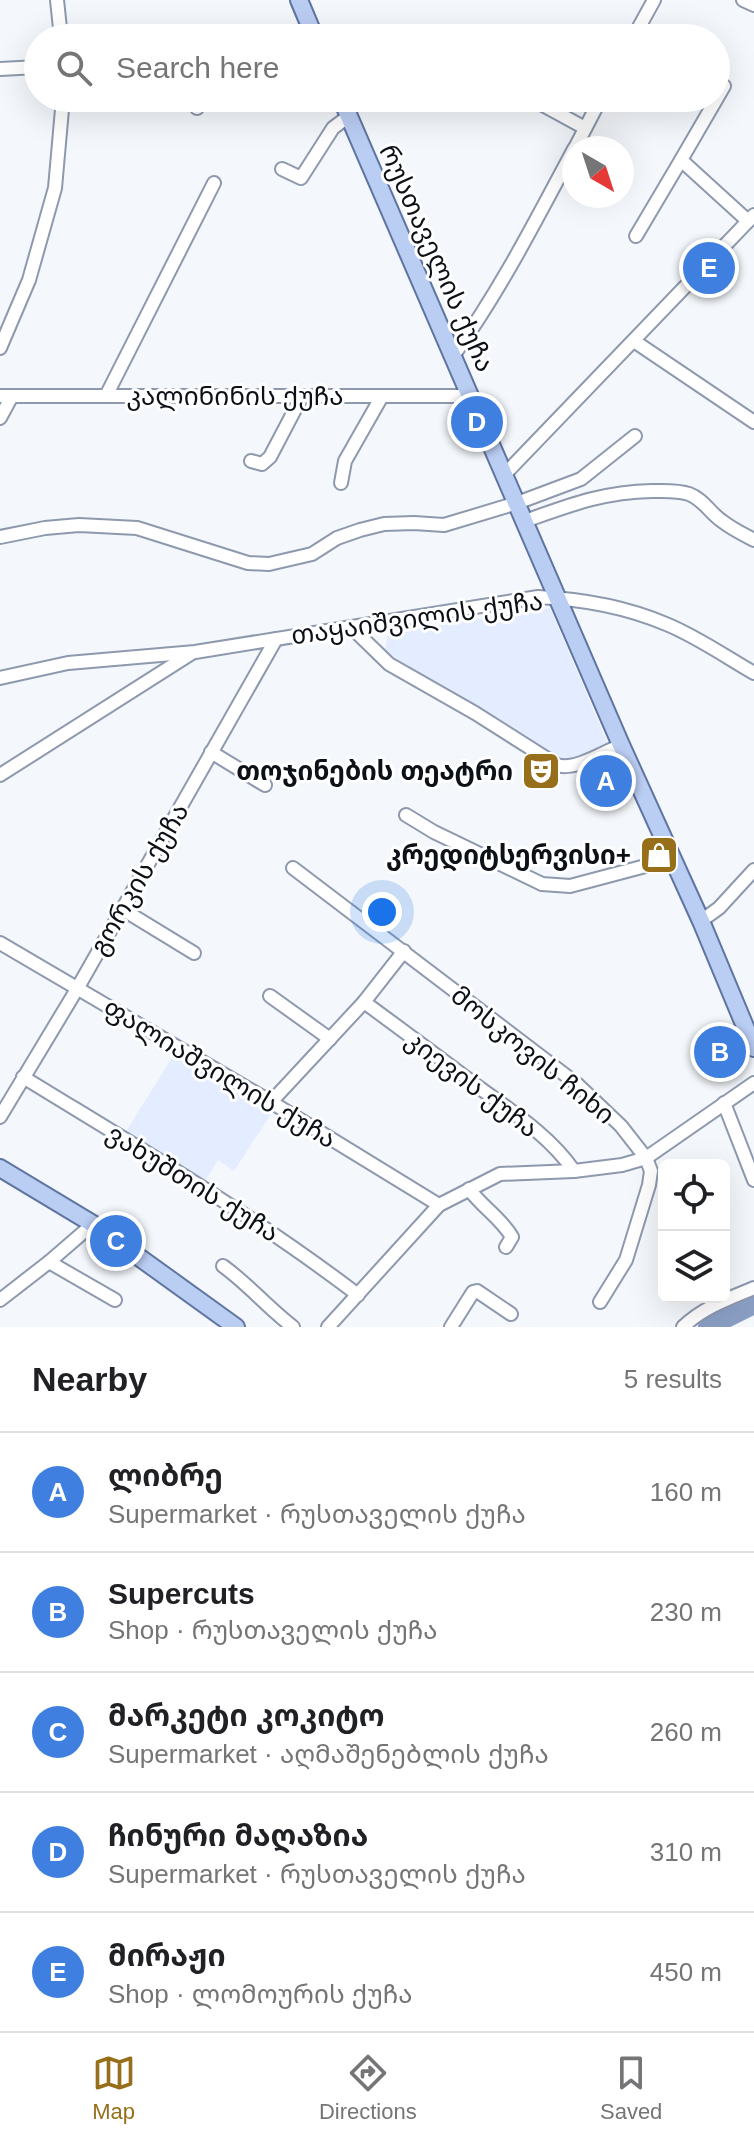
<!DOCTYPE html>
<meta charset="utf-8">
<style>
:root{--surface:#fff;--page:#f6f6f6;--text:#202124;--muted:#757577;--line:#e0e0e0;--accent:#976e1a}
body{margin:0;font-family:Helvetica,"Noto Sans Georgian",sans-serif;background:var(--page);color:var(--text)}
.controls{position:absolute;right:24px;bottom:24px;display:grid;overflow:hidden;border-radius:12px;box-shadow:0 8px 32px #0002}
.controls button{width:72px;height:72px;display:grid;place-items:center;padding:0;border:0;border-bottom:2px solid var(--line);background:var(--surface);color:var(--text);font:40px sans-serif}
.compass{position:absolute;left:562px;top:136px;width:72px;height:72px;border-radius:50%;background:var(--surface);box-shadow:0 8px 32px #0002;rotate:141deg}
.you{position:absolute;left:382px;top:912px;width:28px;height:28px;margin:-20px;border:6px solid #fff;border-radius:50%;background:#1a73e8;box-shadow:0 0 0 12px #1a73e833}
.badge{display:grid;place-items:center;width:52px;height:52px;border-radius:50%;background:var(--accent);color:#fff;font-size:26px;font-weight:700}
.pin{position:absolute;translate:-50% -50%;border:4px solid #fff;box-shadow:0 2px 8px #0006}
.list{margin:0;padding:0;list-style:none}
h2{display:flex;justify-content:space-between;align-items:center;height:104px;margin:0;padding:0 32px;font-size:34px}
h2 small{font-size:26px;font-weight:400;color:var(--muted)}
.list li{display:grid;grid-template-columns:52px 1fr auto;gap:24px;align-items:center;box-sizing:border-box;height:120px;padding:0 32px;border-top:2px solid var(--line)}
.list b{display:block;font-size:30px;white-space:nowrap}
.list p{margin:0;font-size:26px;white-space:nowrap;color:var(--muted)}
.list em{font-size:26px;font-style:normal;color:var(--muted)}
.icon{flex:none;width:44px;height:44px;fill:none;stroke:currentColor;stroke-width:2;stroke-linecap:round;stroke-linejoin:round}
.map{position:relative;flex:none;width:754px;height:1327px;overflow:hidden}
.search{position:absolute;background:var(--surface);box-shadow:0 8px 32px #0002;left:24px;right:24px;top:24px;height:88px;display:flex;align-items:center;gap:20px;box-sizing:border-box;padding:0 28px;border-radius:44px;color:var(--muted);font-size:30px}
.sheet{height:704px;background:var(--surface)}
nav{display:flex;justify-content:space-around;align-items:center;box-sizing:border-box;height:112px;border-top:2px solid var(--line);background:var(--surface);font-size:22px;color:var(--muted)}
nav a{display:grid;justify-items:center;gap:4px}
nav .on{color:var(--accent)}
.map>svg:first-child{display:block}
.built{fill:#e3edff}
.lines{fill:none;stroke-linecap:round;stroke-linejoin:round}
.river{stroke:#8a9ec4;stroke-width:20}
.minor-casing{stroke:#8e99ae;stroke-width:16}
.major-casing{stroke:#5f75a1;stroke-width:20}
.minor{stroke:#fff;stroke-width:12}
.major{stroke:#bacdf3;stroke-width:16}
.labels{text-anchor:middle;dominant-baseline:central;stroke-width:6;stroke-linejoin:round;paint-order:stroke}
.street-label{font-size:26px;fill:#0c1017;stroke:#fff}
.poi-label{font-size:26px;font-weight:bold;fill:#0c1017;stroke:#fff;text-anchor:end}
</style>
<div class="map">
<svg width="754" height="1327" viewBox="0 0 754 1327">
<rect width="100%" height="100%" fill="#f4f7fb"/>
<!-- built -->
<g class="built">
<path d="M550,608L610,749L569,759L548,755L385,651L388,633Z"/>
<path d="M175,1053L271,1114L234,1171L218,1160L204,1183L125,1133Z"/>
</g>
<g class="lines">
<!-- river -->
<path class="river" d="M708,1327L754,1304"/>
<!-- minor casing -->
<g class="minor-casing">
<g id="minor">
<path d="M57,0L61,38"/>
<path d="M743,0L754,5"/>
<path d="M418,37L420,38"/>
<path d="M633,38L654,0"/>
<path d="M0,69L38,67"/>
<path d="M724,86L681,160L748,221"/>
<path d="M197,98V108"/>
<path d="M530,98L585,128"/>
<path d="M575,148L601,98"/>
<path d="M282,169L301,178L333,128L349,116"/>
<path d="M636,236L681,160"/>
<path d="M634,341L754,422"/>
<path d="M0,348L29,280L55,188L63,98"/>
<path d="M453,356C500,291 536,220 574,149"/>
<path d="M0,396H471"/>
<path d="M106,396L214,183"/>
<path d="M0,418L12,396"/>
<path d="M251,461L262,464L270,457L302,396"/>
<path d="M505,474L754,215"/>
<path d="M341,483L345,461L382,396"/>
<path d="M525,521C570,505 603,492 652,491C663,491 678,490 689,494C703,499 710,513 722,521C732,529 743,534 754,540"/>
<path d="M0,537L45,528L79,525L137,528L248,563L269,564L312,554L337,538L360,530L384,524L414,523L444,525L517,503L581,479L635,436"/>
<path d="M351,627L389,664L475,713L557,765C575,771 604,752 621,745"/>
<path d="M0,678L68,663L195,652L538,597C581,599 626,607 666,624C696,636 726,657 754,673"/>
<path d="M211,752L265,785"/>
<path d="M0,775L192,653"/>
<path d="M406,815L434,832L542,884L570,886L672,859"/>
<path d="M293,868L577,1084L621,1126L646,1158L651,1171L649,1185L626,1260L600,1302"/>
<path d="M122,909L194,953"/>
<path d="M701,921L719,908L754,870"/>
<path d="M0,943L271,1102L439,1205"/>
<path d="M270,996L330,1039"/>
<path d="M364,1002C402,1030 440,1058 477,1086C511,1111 550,1136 574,1171"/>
<path d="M23,1077C137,1147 252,1214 358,1295"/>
<path d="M271,1102L364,1002L404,951"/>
<path d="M724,1103L754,1180"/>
<path d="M0,1117L77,989L276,639"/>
<path d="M469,1189C482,1207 501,1218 512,1237L506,1247"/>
<path d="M49,1262L115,1300"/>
<path d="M223,1266C248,1284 268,1308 293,1327"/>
<path d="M0,1300L49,1262L93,1224"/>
<path d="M328,1327L439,1205L500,1174L574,1171L622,1165L646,1158L754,1083"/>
<path d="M451,1327L473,1292L477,1291L511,1314"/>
<path d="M683,1327C702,1308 730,1298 754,1288"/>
</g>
</g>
<!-- major casing -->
<g class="major-casing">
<g id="major">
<path d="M299,0L315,38"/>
<path d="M341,98L621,745L701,921L754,1048"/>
<path d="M0,1168L93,1224L236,1327"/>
</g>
</g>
<!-- minor -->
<use href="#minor" class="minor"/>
<!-- major -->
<use href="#major" class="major"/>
</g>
<!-- icons -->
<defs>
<g id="theatre-square" transform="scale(2)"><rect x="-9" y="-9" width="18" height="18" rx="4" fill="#976e1a" stroke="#fff"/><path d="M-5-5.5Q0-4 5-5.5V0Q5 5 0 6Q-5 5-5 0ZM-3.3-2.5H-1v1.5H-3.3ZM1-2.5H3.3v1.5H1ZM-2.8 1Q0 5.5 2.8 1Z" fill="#fff"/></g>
<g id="shop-square" transform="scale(2)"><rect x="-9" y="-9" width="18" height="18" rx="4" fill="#976e1a" stroke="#fff"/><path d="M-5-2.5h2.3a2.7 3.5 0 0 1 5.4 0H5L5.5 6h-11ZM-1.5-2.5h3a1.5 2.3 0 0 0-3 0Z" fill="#fff"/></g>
</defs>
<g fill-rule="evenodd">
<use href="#theatre-square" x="541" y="771"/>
<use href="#shop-square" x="659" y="855"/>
</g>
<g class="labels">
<!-- street labels -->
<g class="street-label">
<text transform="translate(437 258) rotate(66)">რუსთაველის ქუჩა</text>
<text x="235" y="396">კალინინის ქუჩა</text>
<text transform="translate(417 618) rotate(-8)">თაყაიშვილის ქუჩა</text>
<text transform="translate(139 879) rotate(-60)">გორკის ქუჩა</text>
<text transform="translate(533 1055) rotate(39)">მოსკოვის ჩიხი</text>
<text transform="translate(220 1073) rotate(31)">ფალიაშვილის ქუჩა</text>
<text transform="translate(472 1084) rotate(37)">კიევის ქუჩა</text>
<text transform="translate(193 1183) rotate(32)">ვახუშთის ქუჩა</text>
</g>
<!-- poi labels -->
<g class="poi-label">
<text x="513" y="771">თოჯინების თეატრი</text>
<text x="631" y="855">კრედიტსერვისი+</text>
</g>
</g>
</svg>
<div class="controls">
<button><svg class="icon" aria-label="locate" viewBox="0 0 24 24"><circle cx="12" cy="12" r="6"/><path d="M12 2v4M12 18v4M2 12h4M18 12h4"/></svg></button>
<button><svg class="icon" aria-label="layers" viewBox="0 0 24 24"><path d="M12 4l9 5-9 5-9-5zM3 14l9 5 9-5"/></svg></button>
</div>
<svg class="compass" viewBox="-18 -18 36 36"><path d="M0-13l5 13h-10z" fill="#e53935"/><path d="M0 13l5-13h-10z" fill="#757577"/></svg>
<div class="you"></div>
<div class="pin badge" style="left:606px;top:781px;background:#3f7fe0">A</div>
<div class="pin badge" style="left:720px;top:1052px;background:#3f7fe0">B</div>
<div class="pin badge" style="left:116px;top:1241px;background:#3f7fe0">C</div>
<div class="pin badge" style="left:477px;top:422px;background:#3f7fe0">D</div>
<div class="pin badge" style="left:709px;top:268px;background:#3f7fe0">E</div>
<div class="search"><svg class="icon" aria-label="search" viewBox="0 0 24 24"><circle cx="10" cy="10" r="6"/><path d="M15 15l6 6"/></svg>Search here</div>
</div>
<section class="sheet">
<h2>Nearby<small>5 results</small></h2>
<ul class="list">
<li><span class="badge" style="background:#3f7fe0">A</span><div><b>ლიბრე</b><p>Supermarket · რუსთაველის ქუჩა</p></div><em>160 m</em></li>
<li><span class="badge" style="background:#3f7fe0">B</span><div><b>Supercuts</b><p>Shop · რუსთაველის ქუჩა</p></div><em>230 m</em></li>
<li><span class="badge" style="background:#3f7fe0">C</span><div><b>მარკეტი კოკიტო</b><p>Supermarket · აღმაშენებლის ქუჩა</p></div><em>260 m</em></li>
<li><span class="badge" style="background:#3f7fe0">D</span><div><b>ჩინური მაღაზია</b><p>Supermarket · რუსთაველის ქუჩა</p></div><em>310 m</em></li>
<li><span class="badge" style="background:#3f7fe0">E</span><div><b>მირაჟი</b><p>Shop · ლომოურის ქუჩა</p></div><em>450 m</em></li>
</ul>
</section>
<nav>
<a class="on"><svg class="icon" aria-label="map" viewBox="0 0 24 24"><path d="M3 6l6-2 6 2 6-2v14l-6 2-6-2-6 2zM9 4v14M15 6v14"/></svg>Map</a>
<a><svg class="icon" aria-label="directions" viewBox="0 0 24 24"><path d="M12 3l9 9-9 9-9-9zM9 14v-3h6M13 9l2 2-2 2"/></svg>Directions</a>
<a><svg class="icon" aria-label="saved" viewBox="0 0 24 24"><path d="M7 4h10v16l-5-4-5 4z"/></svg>Saved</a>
</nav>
